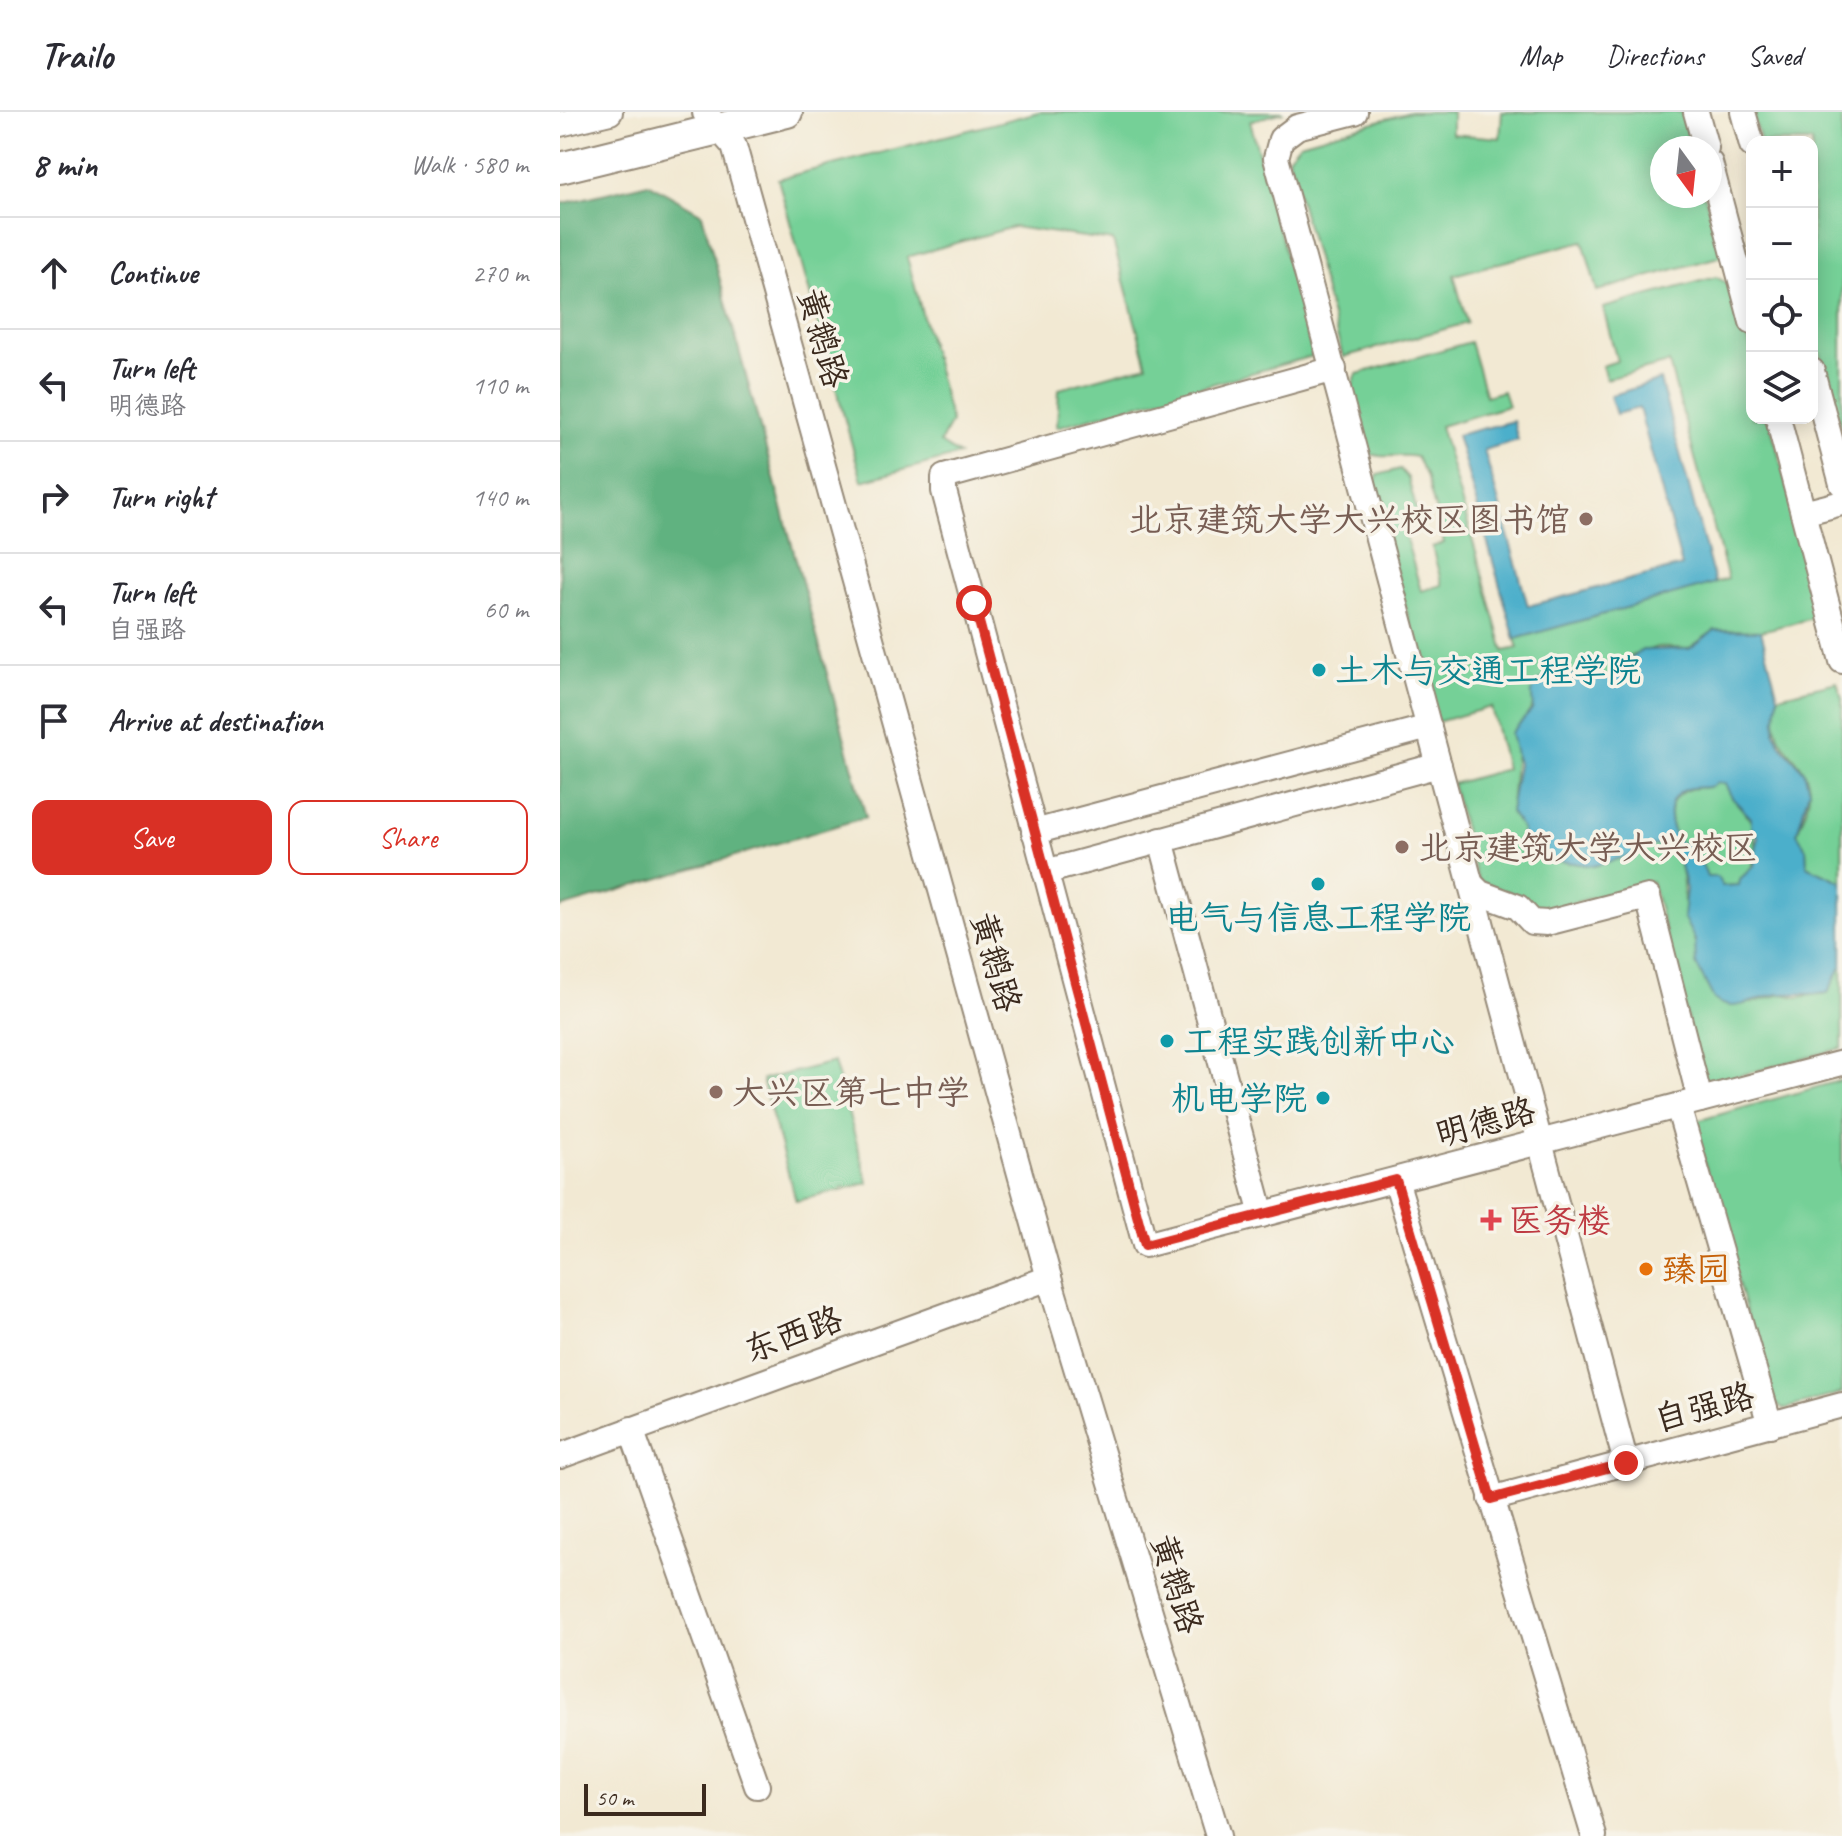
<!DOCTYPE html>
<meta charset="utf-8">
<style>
:root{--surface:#fff;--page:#f7f7f7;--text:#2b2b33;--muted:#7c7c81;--line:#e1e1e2;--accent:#d93025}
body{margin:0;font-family:Caveat,"LXGW WenKai TC",sans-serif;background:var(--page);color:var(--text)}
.controls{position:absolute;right:24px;top:24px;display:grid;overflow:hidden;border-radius:16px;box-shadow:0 4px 20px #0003}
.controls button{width:72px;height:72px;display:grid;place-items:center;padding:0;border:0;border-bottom:2px solid var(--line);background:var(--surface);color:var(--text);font:40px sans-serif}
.compass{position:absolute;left:1090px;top:24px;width:72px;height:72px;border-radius:50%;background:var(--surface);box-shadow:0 4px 20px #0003;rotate:165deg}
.scale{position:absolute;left:24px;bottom:20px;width:122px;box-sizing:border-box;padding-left:8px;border:4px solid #3b2a1e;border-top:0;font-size:22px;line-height:28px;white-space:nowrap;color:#3b2a1e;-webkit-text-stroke:6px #f7f3e8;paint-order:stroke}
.stop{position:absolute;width:24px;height:24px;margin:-18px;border:6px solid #d93025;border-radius:50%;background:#fff}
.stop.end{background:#d93025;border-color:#fff;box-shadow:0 2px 8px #0008}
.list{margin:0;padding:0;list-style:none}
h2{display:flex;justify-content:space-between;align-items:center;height:104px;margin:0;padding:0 32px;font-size:34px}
h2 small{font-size:26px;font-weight:400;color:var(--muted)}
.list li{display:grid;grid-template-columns:52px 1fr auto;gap:24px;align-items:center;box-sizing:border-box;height:112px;padding:0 32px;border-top:2px solid var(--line)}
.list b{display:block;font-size:30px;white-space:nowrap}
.list p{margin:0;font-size:26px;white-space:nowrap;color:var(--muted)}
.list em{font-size:26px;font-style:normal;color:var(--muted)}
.actions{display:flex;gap:16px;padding:24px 32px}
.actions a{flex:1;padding:18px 0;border:2px solid var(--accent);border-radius:16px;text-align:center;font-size:28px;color:var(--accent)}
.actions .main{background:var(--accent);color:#fff}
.icon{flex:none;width:44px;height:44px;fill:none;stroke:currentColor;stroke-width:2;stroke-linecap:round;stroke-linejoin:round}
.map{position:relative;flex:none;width:1282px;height:1724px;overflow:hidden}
header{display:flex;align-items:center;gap:48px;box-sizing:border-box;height:112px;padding:0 40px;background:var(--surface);border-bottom:2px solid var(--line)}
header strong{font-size:38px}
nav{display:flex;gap:44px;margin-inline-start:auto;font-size:28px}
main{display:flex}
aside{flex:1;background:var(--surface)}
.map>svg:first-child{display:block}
.green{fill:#75d097;stroke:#587d5a;stroke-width:2}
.forest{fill:#60b280;stroke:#4e6e4f;stroke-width:2}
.water{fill:#4cafcb;stroke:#446c74;stroke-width:2;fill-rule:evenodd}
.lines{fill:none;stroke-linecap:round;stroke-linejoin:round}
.minor-casing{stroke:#968a78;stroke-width:28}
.major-casing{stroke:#968a78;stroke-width:34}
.minor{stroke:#fff;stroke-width:24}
.major{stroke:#fff;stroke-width:30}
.route{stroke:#d93025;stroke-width:10}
.education-dot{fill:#8d6e63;stroke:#f7f3e8;stroke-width:3}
.culture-dot{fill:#0f9aa8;stroke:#f7f3e8;stroke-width:3}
.health-dot{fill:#e0444e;stroke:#f7f3e8;stroke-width:3}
.food-dot{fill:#e8710a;stroke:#f7f3e8;stroke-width:3}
.labels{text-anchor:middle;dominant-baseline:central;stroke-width:7;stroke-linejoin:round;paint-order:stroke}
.street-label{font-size:34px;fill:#3b2a1e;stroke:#f7f3e8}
.education-label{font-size:34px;fill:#785e54;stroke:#f7f3e8;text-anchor:start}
.culture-label{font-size:34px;fill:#0d838f;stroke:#f7f3e8;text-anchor:start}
.health-label{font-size:34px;fill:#be3a42;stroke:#f7f3e8;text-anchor:start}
.food-label{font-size:34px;fill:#c56008;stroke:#f7f3e8;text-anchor:start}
</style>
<header>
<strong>Trailo</strong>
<nav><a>Map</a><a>Directions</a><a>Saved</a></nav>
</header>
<main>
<aside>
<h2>8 min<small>Walk · 580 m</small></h2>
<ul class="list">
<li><svg class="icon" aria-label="ahead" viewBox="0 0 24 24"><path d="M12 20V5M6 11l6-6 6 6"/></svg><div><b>Continue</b></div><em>270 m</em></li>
<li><svg class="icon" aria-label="left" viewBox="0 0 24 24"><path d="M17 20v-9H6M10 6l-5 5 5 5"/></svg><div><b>Turn left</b><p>明德路</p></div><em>110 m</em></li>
<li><svg class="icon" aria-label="right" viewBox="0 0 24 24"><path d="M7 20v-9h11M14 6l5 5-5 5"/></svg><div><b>Turn right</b></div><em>140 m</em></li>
<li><svg class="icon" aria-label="left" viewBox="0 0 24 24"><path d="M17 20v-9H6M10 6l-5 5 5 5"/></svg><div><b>Turn left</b><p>自强路</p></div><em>60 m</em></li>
<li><svg class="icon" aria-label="arrive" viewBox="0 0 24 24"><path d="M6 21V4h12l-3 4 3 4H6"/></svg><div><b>Arrive at destination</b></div></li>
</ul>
<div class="actions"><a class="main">Save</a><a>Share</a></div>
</aside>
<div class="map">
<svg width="1282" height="1724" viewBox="0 0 1282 1724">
<rect width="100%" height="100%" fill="#f7f3e8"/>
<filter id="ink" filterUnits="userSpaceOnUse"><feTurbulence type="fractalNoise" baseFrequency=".0125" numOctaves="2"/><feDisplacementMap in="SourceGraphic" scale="16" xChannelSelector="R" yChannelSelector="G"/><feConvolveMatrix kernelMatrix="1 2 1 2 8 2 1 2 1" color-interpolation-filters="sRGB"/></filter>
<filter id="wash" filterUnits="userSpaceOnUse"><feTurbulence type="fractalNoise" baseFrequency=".006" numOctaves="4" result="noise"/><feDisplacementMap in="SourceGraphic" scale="32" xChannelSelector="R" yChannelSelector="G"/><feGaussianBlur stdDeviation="1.8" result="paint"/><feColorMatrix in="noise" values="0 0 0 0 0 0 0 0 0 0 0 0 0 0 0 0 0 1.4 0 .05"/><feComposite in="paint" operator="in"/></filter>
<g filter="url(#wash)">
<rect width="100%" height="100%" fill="#f2e9d3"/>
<!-- green -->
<g class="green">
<path d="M479,0H724L690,9L753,244L497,315L499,277L587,253L553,129L453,115L347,145L391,310L380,331L399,343L302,369L218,67Z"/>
<path d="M850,0H892V22L940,26L942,0H1122L1132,36H1102V84H1145L1162,144L1037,179L1023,129L901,161L894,163L907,211L783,245L728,45L740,31Z"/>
<path d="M1192,0H1282V318L1252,211V30H1201Z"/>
<path d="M1156,165L1175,176L1192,243V306H1209L1261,504L1201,519L1155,518L1128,537L1097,535L1071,544L1049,565L998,562C985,578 971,594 962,613C954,630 954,678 950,700L962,717L959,732L970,745L1034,754L1071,743L1076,735C1123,719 1123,762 1124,793C1124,802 1131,813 1133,823C1140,850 1135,856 1154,881L1191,891L1222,882L1238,885L1267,881L1282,853V936L1144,973L1092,769L981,800L960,784L918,769L892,672L946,657L931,595L877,610L813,376L818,363L840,357L848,366L859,407L842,412L861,479L882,473L872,435L884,431L866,363L856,345C839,341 824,348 808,341L791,277L797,262L910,230L926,284L943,279L948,294L880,314L944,539L958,536L955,527L1168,467L1109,251L1046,267L1042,254L1057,249L1043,196Z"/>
<path d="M1277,570L1282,587V770L1247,754L1246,737L1237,721C1242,708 1250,692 1249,677C1246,638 1205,642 1218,584Z"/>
<path d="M1157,671L1165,672C1181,705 1197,699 1195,740C1194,753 1191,758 1180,767V773L1162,774L1157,766L1147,765L1133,730L1120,732C1109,715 1102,688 1127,678C1138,673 1147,679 1157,671Z"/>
<path d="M274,950L308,1071L236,1089L202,968Z"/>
<path d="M1282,968V1281L1224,1297L1211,1288L1133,1010Z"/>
</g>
<!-- forest -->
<path class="forest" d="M88,71L142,102L306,705L0,796V92Z"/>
<!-- water -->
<g class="water">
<path d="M1100,268L1155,471L955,527L897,323L953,309L958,328L924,338L968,494L1122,454L1079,296L1056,302L1050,284Z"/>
<path d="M1155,518L1201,519L1218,584L1215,620L1221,633L1244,659L1249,678L1237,721L1246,737L1247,754L1282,770V853L1268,881C1252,883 1238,881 1222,882C1200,882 1175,905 1154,887L1136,852L1135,828L1123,805L1126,777L1118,745L1101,733L1076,735L1072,743L1034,754L970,745L962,741V717L950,700L958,652L951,621L972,598C974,592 971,585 972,580C981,552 1028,564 1049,565L1082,538L1129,537ZM1157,671L1165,672L1172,686L1191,706V715L1198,724L1194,754L1180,767L1179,773L1162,774L1157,765H1147L1133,730L1120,731C1108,715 1102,687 1127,677C1138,673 1147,679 1157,671Z"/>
</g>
</g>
<g filter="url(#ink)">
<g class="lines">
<!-- minor casing -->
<g class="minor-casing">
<g id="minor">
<path d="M795,0L737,15L721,27L716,46L1066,1351"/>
<path d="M1136,0L1146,36"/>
<path d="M1183,0L1192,33"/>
<path d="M145,1L174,34L489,1166L658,1724"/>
<path d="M0,12L50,0"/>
<path d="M1150,51L1192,210"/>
<path d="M774,257L384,365V379L585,1133L1282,951"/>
<path d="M1252,259L1282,372"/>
<path d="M1218,306L1282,549"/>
<path d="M1243,401L1282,391"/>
<path d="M474,720L869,615"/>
<path d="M601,728L702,1103"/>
<path d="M485,760L879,653"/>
<path d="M910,771L920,781L958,795L972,810L987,811L1088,785L1140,988"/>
<path d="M1118,994L1210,1313"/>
<path d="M836,1068L1034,1724"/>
<path d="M71,1317L197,1674"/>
<path d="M0,1344L489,1166"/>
<path d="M931,1387L1282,1293"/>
</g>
</g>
<!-- major casing -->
<g class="major-casing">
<path id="major" d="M0,56L227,0"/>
</g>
<!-- minor -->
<use href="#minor" class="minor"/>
<!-- major -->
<use href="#major" class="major"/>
</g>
</g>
<g class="lines" filter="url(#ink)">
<!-- route -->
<path class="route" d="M414,491L585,1133L836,1068L931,1387L1066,1351"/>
</g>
<!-- markers -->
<g class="education-dot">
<circle cx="1026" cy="407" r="8"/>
<circle cx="842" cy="735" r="8"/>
<circle cx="156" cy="980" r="8"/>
</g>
<g class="culture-dot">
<circle cx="759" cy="558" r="8"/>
<circle cx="758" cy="772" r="8"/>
<circle cx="607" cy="929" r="8"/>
<circle cx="763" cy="986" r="8"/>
</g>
<path class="health-dot" d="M927 1096h8v8h8v8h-8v8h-8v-8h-8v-8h8z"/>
<circle class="food-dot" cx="1086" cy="1157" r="8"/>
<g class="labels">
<!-- street labels -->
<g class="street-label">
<text transform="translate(263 226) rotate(74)">黄鹅路</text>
<text transform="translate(436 850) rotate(74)">黄鹅路</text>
<text transform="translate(925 1010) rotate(-15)">明德路</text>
<text transform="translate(233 1222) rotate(-20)">东西路</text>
<text transform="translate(1144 1295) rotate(-15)">自强路</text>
<text transform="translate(617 1472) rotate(73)">黄鹅路</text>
</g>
<!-- education labels -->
<g class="education-label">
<text x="1010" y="407" text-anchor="end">北京建筑大学大兴校区图书馆</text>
<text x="858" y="735">北京建筑大学大兴校区</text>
<text x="172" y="980">大兴区第七中学</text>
</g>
<!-- culture labels -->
<g class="culture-label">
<text x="775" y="558">土木与交通工程学院</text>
<text x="758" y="805" text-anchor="middle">电气与信息工程学院</text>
<text x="623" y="929">工程实践创新中心</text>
<text x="747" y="986" text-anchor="end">机电学院</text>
</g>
<!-- health labels -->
<g class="health-label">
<text x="949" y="1108">医务楼</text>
</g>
<!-- food labels -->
<g class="food-label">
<text x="1102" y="1157">臻园</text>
</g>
</g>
</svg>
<div class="controls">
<button>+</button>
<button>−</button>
<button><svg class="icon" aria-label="locate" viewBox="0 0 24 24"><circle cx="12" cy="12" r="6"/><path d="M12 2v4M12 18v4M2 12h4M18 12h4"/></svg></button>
<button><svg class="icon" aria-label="layers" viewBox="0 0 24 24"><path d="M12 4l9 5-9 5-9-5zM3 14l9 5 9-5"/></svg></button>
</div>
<svg class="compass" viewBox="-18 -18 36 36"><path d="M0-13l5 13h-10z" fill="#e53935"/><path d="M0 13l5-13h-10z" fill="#7c7c81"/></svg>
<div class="scale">50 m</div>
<div class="stop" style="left:414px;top:491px"></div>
<div class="stop end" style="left:1066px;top:1351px"></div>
</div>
</main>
